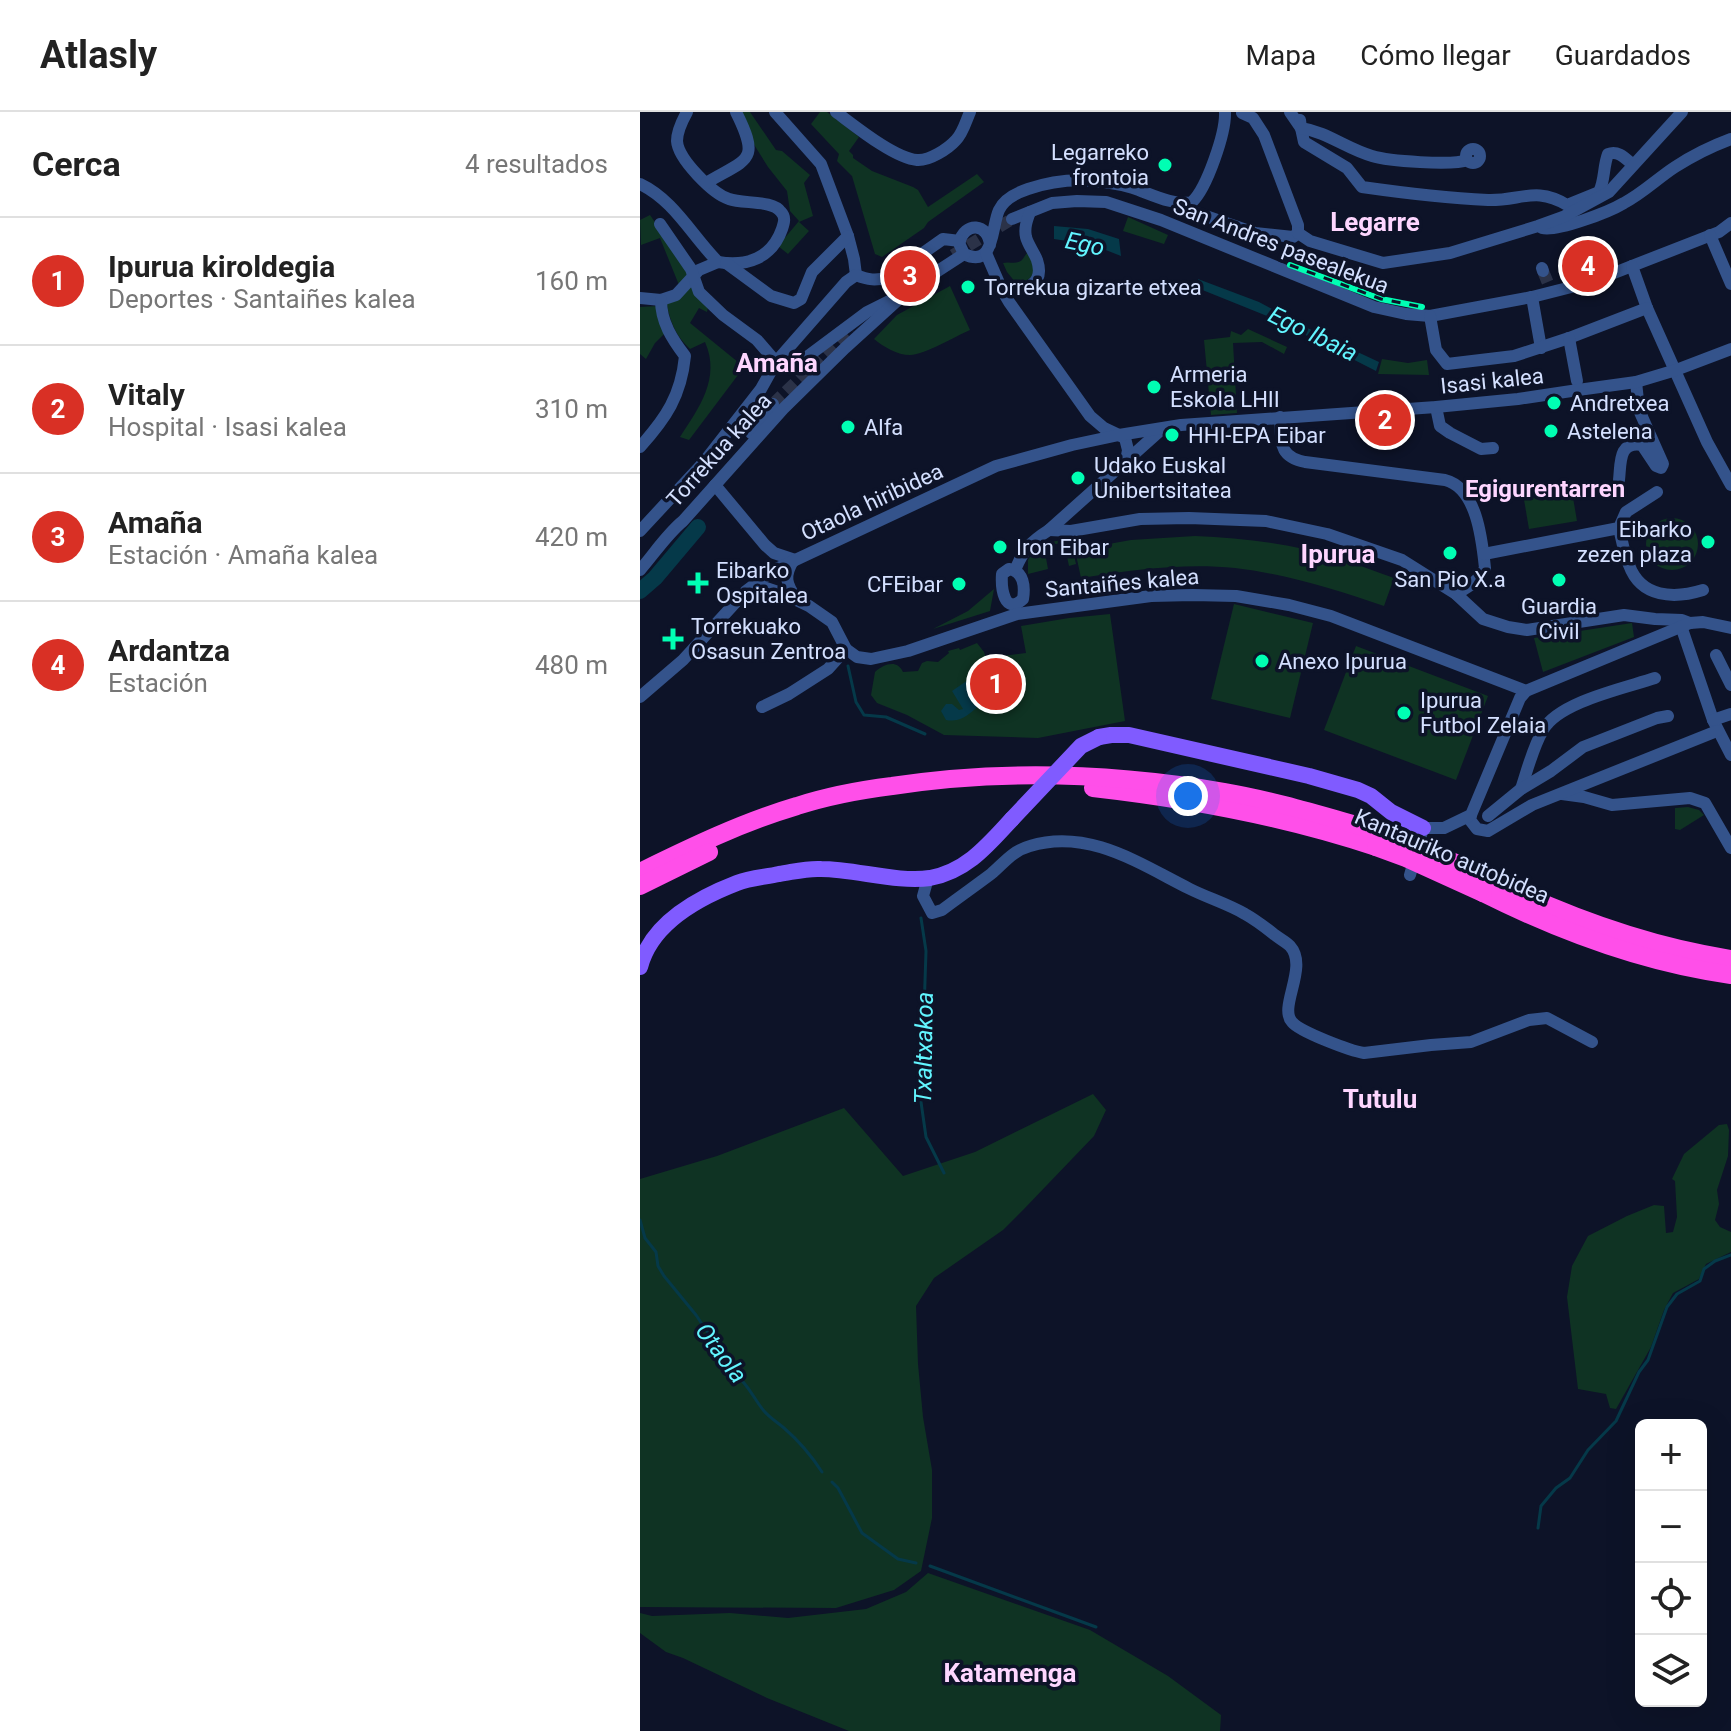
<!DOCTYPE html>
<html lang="es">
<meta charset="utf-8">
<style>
:root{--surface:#fff;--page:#f6f6f6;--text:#222;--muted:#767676;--line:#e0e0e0;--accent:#d93025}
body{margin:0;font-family:Roboto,sans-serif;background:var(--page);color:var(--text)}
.controls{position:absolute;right:24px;bottom:24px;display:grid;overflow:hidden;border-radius:12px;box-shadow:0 8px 32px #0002}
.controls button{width:72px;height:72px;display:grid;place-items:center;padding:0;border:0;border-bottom:2px solid var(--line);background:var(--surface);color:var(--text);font:40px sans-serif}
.you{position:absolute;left:548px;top:684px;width:28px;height:28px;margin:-20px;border:6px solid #fff;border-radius:50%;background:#1a73e8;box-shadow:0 0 0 12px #1a73e833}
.badge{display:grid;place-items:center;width:52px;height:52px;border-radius:50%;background:var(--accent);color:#fff;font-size:26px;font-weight:700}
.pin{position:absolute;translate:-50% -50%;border:4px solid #fff;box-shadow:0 2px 8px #0006}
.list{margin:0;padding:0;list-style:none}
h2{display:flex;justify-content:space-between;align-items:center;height:104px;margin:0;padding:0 32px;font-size:34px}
h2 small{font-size:26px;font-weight:400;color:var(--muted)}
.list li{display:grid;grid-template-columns:52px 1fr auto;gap:24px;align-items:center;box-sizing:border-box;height:128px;padding:0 32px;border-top:2px solid var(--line)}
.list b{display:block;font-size:30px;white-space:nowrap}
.list p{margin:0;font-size:26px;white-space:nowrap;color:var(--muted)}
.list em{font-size:26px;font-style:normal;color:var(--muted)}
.icon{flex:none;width:44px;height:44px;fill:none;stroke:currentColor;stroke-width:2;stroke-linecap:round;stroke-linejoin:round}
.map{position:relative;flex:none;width:1091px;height:1619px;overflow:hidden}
header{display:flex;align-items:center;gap:48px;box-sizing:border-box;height:112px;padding:0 40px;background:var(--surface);border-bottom:2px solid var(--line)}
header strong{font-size:38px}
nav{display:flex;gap:44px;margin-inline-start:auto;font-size:28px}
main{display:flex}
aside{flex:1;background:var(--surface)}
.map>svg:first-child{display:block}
.green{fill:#0f3323}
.water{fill:#053949}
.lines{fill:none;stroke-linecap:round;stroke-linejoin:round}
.stream{stroke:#053949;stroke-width:3}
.river{stroke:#053949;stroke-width:16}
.minor-tunnel{stroke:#2b3248;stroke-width:12;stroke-dasharray:12 6;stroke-linecap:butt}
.minor{stroke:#34538b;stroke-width:12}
.major{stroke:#805bff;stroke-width:16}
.highway{stroke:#ff4fe9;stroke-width:18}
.rail-casing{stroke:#00ffb3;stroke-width:6}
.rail{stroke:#0d1328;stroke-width:3;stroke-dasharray:9;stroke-linecap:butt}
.major-bridge{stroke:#805bff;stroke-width:16}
.highway-bridge{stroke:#ff4fe9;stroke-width:18}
.poi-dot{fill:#00ffb3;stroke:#0d1328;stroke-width:3}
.labels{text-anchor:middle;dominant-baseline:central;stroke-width:7;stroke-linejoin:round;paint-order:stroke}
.poi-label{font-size:22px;fill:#d4e0ff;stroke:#0d1328;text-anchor:start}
.street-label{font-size:22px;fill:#d4e0ff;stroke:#0d1328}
.water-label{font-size:24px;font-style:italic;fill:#62f5ff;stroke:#0d1328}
.neighbourhood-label{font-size:24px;font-weight:bold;fill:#fed6ff;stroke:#0d1328}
.quarter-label{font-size:26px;font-weight:bold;fill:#fed6ff;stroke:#0d1328}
</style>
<header>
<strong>Atlasly</strong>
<nav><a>Mapa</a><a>Cómo llegar</a><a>Guardados</a></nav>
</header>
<main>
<aside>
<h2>Cerca<small>4 resultados</small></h2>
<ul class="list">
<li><span class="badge">1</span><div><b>Ipurua kiroldegia</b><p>Deportes · Santaiñes kalea</p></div><em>160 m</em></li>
<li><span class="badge">2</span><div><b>Vitaly</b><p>Hospital · Isasi kalea</p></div><em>310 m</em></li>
<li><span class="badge">3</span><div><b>Amaña</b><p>Estación · Amaña kalea</p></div><em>420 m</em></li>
<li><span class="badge">4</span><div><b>Ardantza</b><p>Estación</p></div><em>480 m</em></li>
</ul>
</aside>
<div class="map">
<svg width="1091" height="1619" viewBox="0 0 1091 1619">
<rect width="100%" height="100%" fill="#0d1328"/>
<!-- green -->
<g class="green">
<path d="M98,0H110L136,38L142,39L170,63L164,71L173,104L159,110L169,119L148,142L138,134L159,109L150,99L147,79L128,55L113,31Z"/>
<path d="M180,0H187L219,25L209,39L213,43V46L232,59L273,75L278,78L288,95L337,62L344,70L288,110L284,116L242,145L235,142L212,64L197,49L199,42L171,12Z"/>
<path d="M10,103L47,157L49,166L39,173L20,126L1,133L0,108Z"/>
<path d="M488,105L528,123L524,132L483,119Z"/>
<path d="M387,141C398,156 396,169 376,171L367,160L363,151C369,149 377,153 382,148C384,146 385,143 387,141Z"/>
<path d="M52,173L68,195L67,200L59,196L50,211L104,255L49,328L40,325C59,296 81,266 65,230L50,237C35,223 30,209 26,189Z"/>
<path d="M310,174L330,218C314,225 286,242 270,243C257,243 244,235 234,227L257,203Z"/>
<path d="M18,194L25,221L15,231L6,247L0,242V195Z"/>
<path d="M608,217L647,235L644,242L622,230L593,231L597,301L571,303L564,228L590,225L591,219L601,223Z"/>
<path d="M742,247L768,251L787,248L789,263L738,262Z"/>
<path d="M930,368L937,409L889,417L882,376Z"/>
<circle cx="1032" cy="432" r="26"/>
<path d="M555,424C605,426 654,432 702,447C719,453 736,460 754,466L744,494C695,477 646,462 595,456C543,451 492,458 441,466L435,438L491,428Z"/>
<path d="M430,426L436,452L429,454L424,430L404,435L408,457L388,462V448L398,433Z"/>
<path d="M354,477L350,499L293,517L328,499Z"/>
<path d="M594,492L673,511L650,606L571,587Z"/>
<path d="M470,502L485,609L398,626L304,623L267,603L237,591L231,583L235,560C244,552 257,547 263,560L278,559L282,551L287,549L298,550L309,541L308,539L319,536L320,538L337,531L344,540L346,546L386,541L381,514L429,506Z"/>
<path d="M992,511L994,525L903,560L894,526Z"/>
<path d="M716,534L848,584L816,668L684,618Z"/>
<path d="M1048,695L1059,698L1064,703L1040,718L1035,717V696Z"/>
<path d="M453,982L466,998L454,1024L384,1097L363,1118L294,1166L276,1194L278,1252L283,1305L292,1358V1406L281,1459L254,1478L196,1496L0,1495V1067L77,1044L204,996L263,1064L335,1040Z"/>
<path d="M1087,1012L1089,1018L1088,1044L1077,1078L1079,1092L1075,1108L1080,1115L1091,1120V1140L1066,1152L1059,1167L1033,1181L1024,1198L1011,1235L976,1297L970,1296L966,1282L938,1277L927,1185L932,1154L948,1124L987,1104L1014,1093L1024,1094L1026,1121L1033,1120L1037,1105L1035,1069L1032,1067L1044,1042L1079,1013Z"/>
<path d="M288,1461L450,1518L528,1564L581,1603L580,1619H209L127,1586L43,1546L26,1540L0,1521V1501L12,1504L90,1501L148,1506L226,1497L266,1480Z"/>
</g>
<!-- water -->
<g class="water">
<path d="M414,114L448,117L479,127L481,144L453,133L414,127Z"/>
<path d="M558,167L619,190L679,222L739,250L736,259L632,206L560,177Z"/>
<path d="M344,561L356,578L355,583C335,591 329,612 306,608L301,599L306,592H312L319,598L323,597L312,579L328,568Z"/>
</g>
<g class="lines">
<!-- stream -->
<g class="stream">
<path d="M208,554L216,590L224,603L246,605L285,622"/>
<path d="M281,806L286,839L281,990L286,1025L304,1061"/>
<path d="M0,1108L5,1126L16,1140L18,1154L24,1164L56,1203L96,1263C108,1272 114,1287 124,1299C130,1306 137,1310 144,1316C159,1329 171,1343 182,1360"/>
<path d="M192,1370L198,1376L222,1421L258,1447L276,1451"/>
<path d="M898,1416L901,1394L916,1376L930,1366L948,1338L976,1309L999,1260L1008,1248L1027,1195L1037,1182L1060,1169L1064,1157L1075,1149L1091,1143"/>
<path d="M290,1454L456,1515"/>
</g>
<!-- river -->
<path class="river" d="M0,479L15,466L58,415"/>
<!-- minor-tunnel -->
<g class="minor-tunnel">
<path d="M313,143L372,107"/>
<path d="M903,159L910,176"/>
<path d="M133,292L211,217"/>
</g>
<!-- minor -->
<g class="minor">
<path d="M47,0C42,9 37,19 37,29C38,47 73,82 89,87C103,92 133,88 141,100C146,105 144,111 142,117C132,146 107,155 78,150"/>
<path d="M135,0L181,52L208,124L214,147L216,163"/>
<path d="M196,0C215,14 254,46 277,48C289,49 308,37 316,28C323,21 326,9 330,0"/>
<path d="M650,0L661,16L664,30L707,56L722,75C764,81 806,86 848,88C880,89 896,74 927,93L959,80C965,68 963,55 968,42C978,38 985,46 993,53"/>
<path d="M602,1L613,6L624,23L658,113V121"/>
<path d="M660,8L661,16C687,20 707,37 732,44C748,49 813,54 827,48"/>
<circle cx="833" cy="44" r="7"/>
<path d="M66,71C108,46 121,50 96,0"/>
<path d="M0,72C34,88 52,124 78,150L59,158L36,183L21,188L0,186"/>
<path d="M540,92L551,99L615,121L653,125L658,121"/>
<path d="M372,107L412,91L437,89L466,90L521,108L734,195L766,202L790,204L892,185L951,170L1079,120L1091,111"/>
<path d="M20,112L51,157L59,180L83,203L117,228L136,250"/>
<path d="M902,116C917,120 969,100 984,91C1003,81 1018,66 1035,55C1052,44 1072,34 1091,27"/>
<path d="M658,121L670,129L743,151L810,141L898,114L923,105L969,80L1042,0"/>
<path d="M1070,123L1091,172"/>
<path d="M350,133C348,111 325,109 319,131L324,142C355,157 351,115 359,98C364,87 376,81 388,77C422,65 458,66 493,76C511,82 533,94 552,90C567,76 586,20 585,0"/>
<path d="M346,141L362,178L369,190L450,304L464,316L485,326L488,338L486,349"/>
<path d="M86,151L131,184L154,191L161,187L172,160L208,124"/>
<path d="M992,154L1007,196L1067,330L1091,373"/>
<path d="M902,156L903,159"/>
<path d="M216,163C228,168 236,169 249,165L303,127L320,129"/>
<path d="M362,178C382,179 406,175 397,148C394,140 388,133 386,125C384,116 387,108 390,100"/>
<path d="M892,185L901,236"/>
<path d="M790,204L796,238L807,252L874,244L929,226L1007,196"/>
<path d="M929,226L937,269"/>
<path d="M136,250L151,252L160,250L227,200L249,189"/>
<path d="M796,295L800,314L810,321L841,337L853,336"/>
<path d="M640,305C642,329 637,344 665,350L805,368C837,376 842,428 845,456C839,469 828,475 816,482"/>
<path d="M111,321L133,292"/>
<path d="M0,335C26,306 41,284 45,244C32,227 21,210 21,188"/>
<path d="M979,368C981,351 978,329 1002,333L1016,354L1021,356L1023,352L999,298L996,270"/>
<path d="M75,373L125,433L134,441L155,448"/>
<path d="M979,416C982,428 984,442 989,453C1001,486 1034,487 1063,478"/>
<path d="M409,418L431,419L500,407L549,406L626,409L687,422L762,448L816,482L843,507L868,515L887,518L984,503L1015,507L1042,508L1050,511"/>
<path d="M0,419L64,350L121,277L136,250L206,170L216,163"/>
<path d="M844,442L979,416L986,400L1017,380"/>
<path d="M153,449C144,464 146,472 156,486"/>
<path d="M369,457C384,459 385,475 383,487C364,504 361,476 362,462Z"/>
<path d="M0,458C14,442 27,422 43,409L143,297L205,236L270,177L324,142"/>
<path d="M375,458C384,437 390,430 409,418L522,317"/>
<path d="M112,475L126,476L144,482L169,494L192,510L206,537L217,545L231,547L268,539L377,502L511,484L553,483L596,484L649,493L691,504L886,579"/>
<path d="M1041,514L1073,608L1091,643"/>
<path d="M1076,543L1091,573"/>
<path d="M0,585L43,548L106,479L134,458L356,354L432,333L479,323L541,313L796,295L878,287L938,278L996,270L1036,258L1091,237"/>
<path d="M122,595L149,582L188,557L206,537"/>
<path d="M1073,608L1091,602"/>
<path d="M881,677C887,659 893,635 903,618C918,590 985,576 1015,566"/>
<path d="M922,682L944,685L972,693L1050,686L1065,691L1091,736"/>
<path d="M831,703L830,708L837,717L848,719L892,693L1077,619"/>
<path d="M848,704L881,677L911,659L943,635L1017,606L1028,604"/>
<path d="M770,763L783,716H804L831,703L880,586L886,579L1050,511L1063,510L1091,516"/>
<path d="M288,766L283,784L292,801L302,798C318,786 335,774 351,762C364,751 372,739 390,734C448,716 500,752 550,777C568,786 588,792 605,802C616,808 626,816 635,823C640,827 646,830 650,834C669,855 638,895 652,910C660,920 711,939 724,941L791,933L831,930L889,908L907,906L952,930"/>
</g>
<!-- major -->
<g class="major">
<path d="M459,625L471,623H489L669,664L718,678L731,684L751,700L783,716"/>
<path d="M0,855C11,812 58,786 97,771C110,766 126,765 139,762C153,760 167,756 181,757C215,757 258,771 290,766C327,759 348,733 372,707"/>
</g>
<!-- highway -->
<g class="highway">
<path d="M453,676C550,687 643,704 736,735"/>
<path d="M0,760C51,735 103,710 157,694C188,684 220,678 252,674C363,657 474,661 585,680C637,689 687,705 738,719"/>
<path d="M848,766C925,804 1006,834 1091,847"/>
<path d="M0,774L69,740"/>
<path d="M843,781C921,820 1003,851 1091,863"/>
</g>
<!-- rail casing -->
<g class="rail-casing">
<path id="rail" d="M650,153L741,187L782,195"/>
</g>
<!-- rail -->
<use href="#rail" class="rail"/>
<!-- major-bridge -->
<path class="major-bridge" d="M372,707L441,634L459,625"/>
<!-- highway-bridge -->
<g class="highway-bridge">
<path d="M738,719L809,748L848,766"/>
<path d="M736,735L766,746L843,781"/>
</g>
</g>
<!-- markers -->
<g class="poi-dot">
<circle cx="525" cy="53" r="8"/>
<circle cx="328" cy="175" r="8"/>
<circle cx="514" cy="275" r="8"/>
<circle cx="914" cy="291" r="8"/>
<circle cx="208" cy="315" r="8"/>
<circle cx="911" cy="319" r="8"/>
<circle cx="532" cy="323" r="8"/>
<circle cx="438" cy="366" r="8"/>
<circle cx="1068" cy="430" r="8"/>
<circle cx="360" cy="435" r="8"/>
<circle cx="810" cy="441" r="8"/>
<circle cx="919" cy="468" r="8"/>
<path d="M54 459h8v8h8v8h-8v8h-8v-8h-8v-8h8z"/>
<circle cx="319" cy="472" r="8"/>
<path d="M29 515h8v8h8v8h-8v8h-8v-8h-8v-8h8z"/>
<circle cx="622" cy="549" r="8"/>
<circle cx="764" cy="601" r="8"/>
</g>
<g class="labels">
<!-- poi labels -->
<g class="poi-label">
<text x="509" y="40" text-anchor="end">Legarreko<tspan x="509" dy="25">frontoia</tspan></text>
<text x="344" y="175">Torrekua gizarte etxea</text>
<text x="530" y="262">Armeria<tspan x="530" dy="25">Eskola LHII</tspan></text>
<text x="930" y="291">Andretxea</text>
<text x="224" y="315">Alfa</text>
<text x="927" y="319">Astelena</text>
<text x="548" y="323">HHI-EPA Eibar</text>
<text x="454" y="353">Udako Euskal<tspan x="454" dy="25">Unibertsitatea</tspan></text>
<text x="1052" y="417" text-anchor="end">Eibarko<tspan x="1052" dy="25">zezen plaza</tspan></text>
<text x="376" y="435">Iron Eibar</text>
<text x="76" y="458">Eibarko<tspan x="76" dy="25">Ospitalea</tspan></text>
<text x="810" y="467" text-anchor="middle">San Pio X.a</text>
<text x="303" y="472" text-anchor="end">CFEibar</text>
<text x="919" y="494" text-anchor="middle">Guardia<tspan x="919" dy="25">Civil</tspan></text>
<text x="51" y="514">Torrekuako<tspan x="51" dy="25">Osasun Zentroa</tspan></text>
<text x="638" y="549">Anexo Ipurua</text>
<text x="780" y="588">Ipurua<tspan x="780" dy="25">Futbol Zelaia</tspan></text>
</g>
<!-- street labels -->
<g class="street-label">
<text transform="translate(641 134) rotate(21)">San Andres pasealekua</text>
<text transform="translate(852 269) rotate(-6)">Isasi kalea</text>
<text transform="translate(79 338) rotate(-48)">Torrekua kalea</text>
<text transform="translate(232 390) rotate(-25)">Otaola hiribidea</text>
<text transform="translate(482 471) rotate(-5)">Santaiñes kalea</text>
<text transform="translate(812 744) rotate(23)">Kantauriko autobidea</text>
</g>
<!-- water labels -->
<g class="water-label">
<text transform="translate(445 132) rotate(12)">Ego</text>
<text transform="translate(673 222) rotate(26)">Ego Ibaia</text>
<text transform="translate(284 936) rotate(-89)">Txaltxakoa</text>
<text transform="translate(81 1241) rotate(53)">Otaola</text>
</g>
<!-- neighbourhood labels -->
<g class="neighbourhood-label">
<text x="905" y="377">Egigurentarren</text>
</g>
<!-- quarter labels -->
<g class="quarter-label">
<text x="735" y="110">Legarre</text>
<text x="137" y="251">Amaña</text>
<text x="698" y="442">Ipurua</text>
<text x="740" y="987">Tutulu</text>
<text x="370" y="1561">Katamenga</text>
</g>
</g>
</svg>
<div class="controls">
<button>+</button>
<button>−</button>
<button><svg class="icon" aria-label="locate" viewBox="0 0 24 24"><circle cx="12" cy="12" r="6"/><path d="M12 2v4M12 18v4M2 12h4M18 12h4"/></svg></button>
<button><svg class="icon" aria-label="layers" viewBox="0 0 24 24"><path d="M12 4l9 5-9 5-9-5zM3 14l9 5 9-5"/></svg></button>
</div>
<div class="you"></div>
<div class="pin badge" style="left:356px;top:572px">1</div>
<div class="pin badge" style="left:745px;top:308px">2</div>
<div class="pin badge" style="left:270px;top:164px">3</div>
<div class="pin badge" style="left:948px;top:154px">4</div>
</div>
</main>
